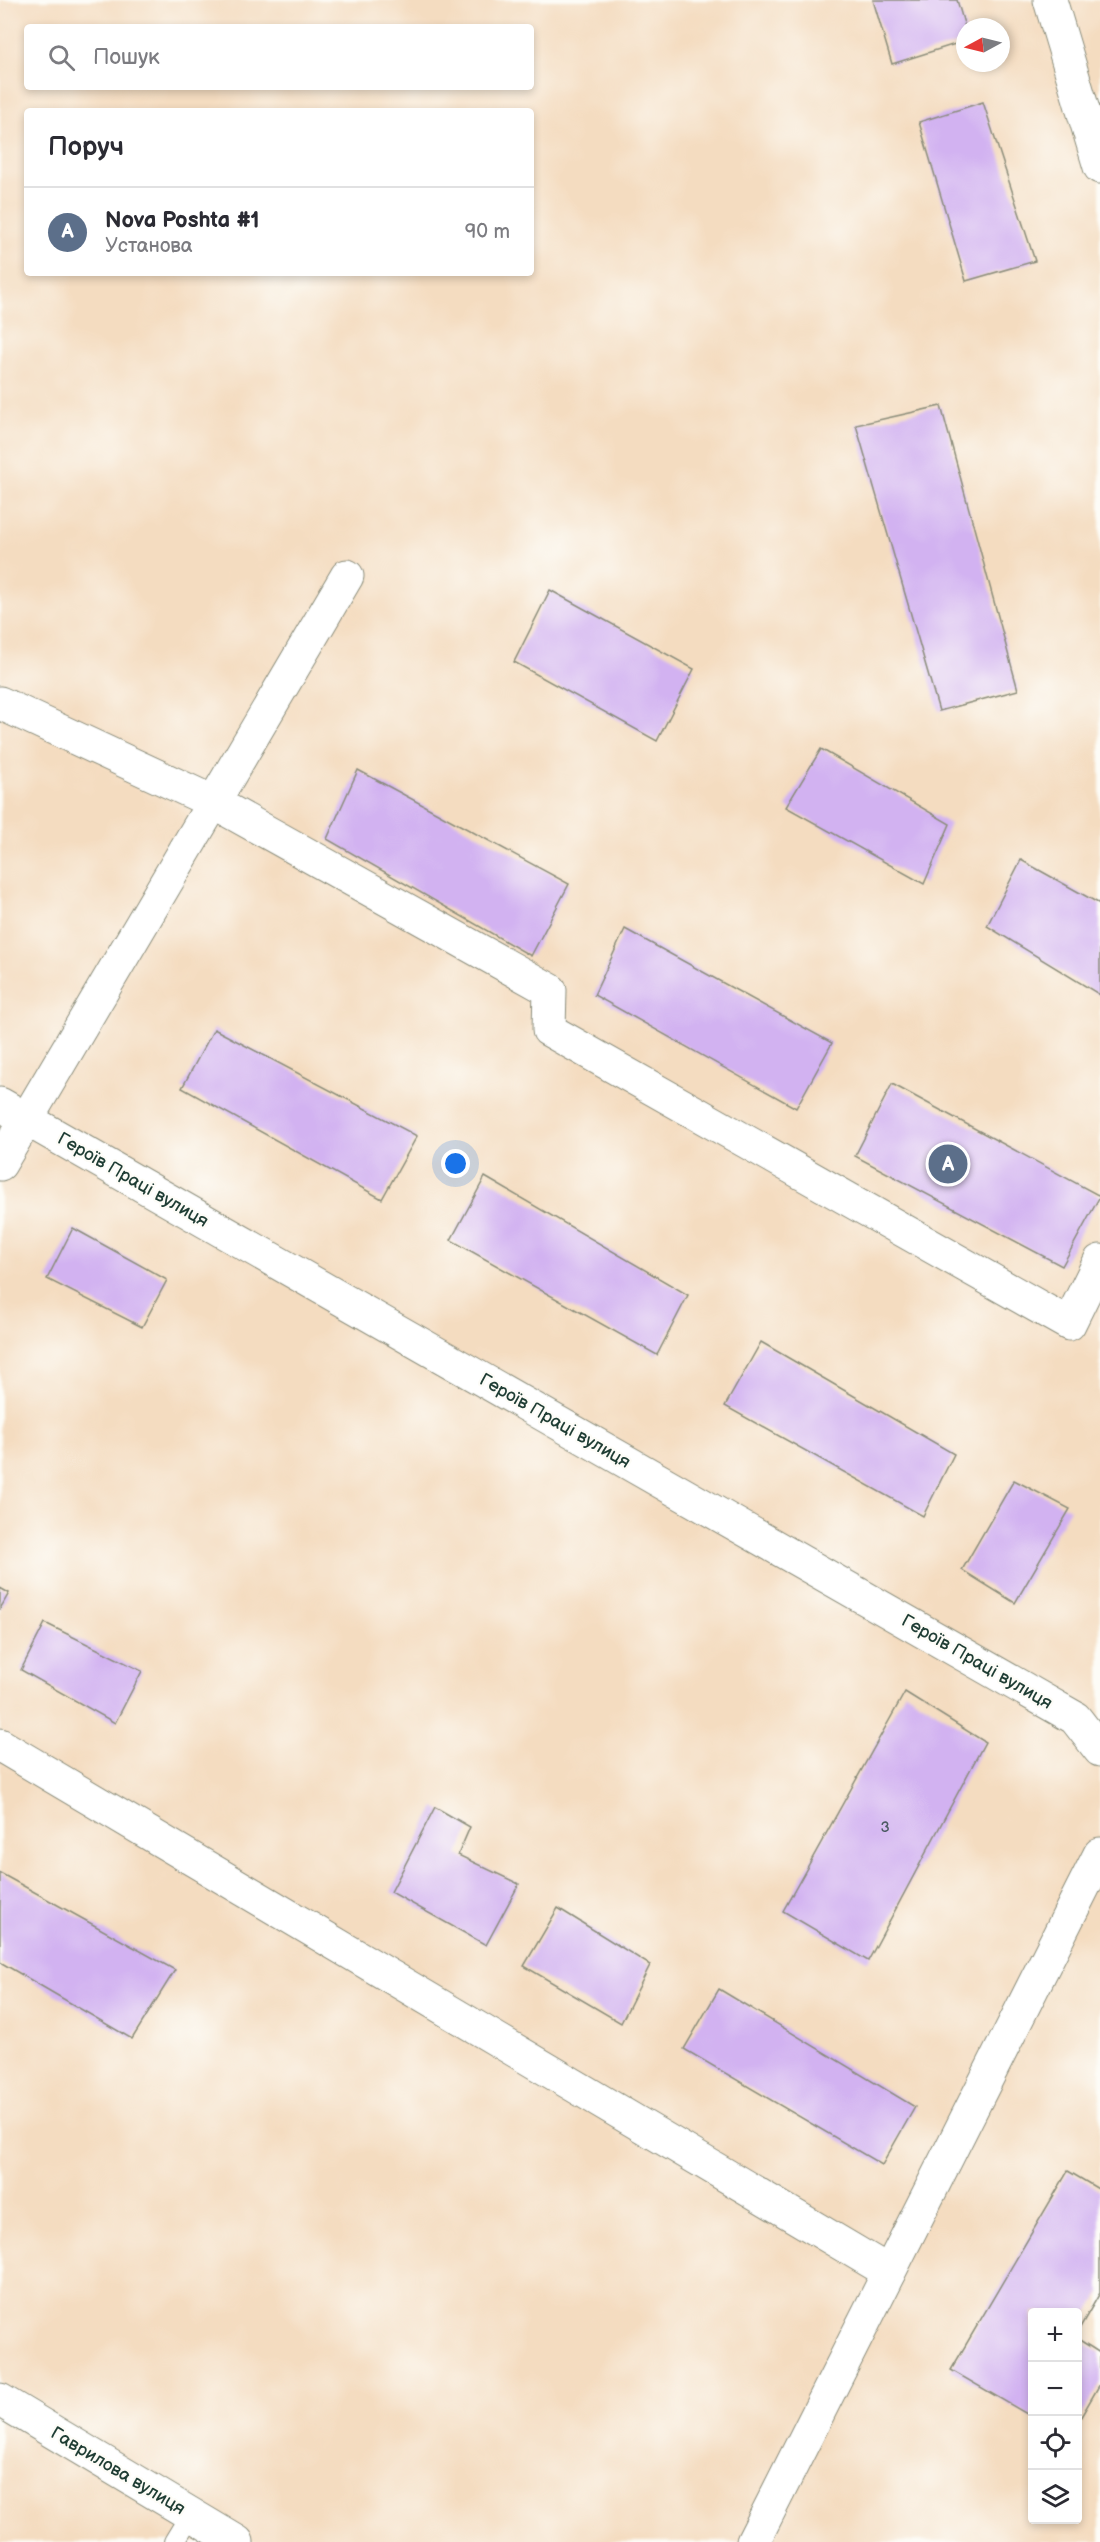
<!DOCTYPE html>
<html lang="uk">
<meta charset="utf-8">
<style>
:root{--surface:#fff;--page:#f7f7f7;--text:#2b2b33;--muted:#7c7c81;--line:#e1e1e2;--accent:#1a73e8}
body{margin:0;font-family:"Balsamiq Sans",sans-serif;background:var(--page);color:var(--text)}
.controls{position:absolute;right:18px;bottom:18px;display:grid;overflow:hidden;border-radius:6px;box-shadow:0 3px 9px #0003}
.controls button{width:54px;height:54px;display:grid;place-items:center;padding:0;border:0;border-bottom:2px solid var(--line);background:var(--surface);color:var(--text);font:30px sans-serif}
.compass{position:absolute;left:956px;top:18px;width:54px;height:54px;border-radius:50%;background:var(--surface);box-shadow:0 3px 9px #0003;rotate:263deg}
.you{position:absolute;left:456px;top:1164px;width:21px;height:21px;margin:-15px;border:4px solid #fff;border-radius:50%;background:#1a73e8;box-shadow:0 0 0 9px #1a73e833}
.badge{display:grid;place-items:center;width:39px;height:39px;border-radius:50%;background:var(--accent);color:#fff;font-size:20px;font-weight:700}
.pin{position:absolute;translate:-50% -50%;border:3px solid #fff;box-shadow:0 2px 6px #0006}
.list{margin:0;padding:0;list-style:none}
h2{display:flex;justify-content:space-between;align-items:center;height:78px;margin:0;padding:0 24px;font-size:26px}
h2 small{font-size:20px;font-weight:400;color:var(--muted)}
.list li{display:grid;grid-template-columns:39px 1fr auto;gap:18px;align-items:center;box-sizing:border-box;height:90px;padding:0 24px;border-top:2px solid var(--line)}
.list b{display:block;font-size:22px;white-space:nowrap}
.list p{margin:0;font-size:20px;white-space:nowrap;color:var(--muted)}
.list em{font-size:20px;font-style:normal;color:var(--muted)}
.icon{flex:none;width:33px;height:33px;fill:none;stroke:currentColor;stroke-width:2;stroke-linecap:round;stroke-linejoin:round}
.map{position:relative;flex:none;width:1100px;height:2542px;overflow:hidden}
.search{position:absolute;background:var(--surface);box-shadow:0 3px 9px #0003;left:24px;top:24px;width:510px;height:66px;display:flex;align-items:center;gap:15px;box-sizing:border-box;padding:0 21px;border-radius:6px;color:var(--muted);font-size:22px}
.panel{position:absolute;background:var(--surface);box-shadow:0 3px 9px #0003;left:24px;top:108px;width:510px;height:168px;border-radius:6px}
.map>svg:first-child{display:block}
.building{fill:#d2b2f1}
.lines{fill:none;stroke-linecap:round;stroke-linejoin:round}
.lane-casing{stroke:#8a8c7a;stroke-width:22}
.street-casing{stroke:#8a8c7a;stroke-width:35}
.secondary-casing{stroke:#8a8c7a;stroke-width:35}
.lane{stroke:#fff;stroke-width:20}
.street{stroke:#fff;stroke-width:33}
.secondary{stroke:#fff;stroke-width:33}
.labels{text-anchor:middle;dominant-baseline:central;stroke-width:4.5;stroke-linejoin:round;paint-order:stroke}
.number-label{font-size:15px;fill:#4c5a63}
.street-label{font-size:18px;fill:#1f3d34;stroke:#fdfcf7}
</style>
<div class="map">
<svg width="1100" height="2542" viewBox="0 0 1100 2542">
<rect width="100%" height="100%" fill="#fdfcf7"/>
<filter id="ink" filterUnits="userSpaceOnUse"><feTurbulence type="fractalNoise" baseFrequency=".0167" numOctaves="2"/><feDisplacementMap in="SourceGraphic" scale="12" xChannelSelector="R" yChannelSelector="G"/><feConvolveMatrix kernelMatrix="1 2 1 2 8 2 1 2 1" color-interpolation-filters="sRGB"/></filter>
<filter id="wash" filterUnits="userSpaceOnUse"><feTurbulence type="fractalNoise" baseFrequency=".008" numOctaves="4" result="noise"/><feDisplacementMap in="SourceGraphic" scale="24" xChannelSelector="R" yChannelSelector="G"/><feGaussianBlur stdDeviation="1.35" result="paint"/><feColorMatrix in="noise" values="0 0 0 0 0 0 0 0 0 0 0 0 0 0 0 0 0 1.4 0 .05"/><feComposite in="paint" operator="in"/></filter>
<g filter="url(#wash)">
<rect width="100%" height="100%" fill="#f4dcc0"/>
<g id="blocks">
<!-- building -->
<g class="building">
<path d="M873,0H957L965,27V41L892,64Z"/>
<path d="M983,102L1035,261L966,281L919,122Z"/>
<path d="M941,406L1018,690L939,711L856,425Z"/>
<path d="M550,590L694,669L657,741L514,662Z"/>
<path d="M821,749L950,824L924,884L786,807Z"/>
<path d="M358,770L569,884L531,956L327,839Z"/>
<path d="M1021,860L1100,904V995L987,926Z"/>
<path d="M625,929L832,1043L796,1108L594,995Z"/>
<path d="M214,1029L417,1136L382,1199L182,1088Z"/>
<path d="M892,1084L1100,1196L1062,1266L855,1156Z"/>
<path d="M485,1177L688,1295L657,1355L451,1240Z"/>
<path d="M73,1228L167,1280L142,1327L47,1279Z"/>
<path d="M761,1342L954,1454L923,1516L725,1406Z"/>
<path d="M1014,1480L1070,1509L1015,1603L962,1570Z"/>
<path d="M0,1588L9,1593L0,1609Z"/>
<path d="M45,1623L142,1671L115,1723L21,1670Z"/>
<path d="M905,1692L985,1742L868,1961L783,1911Z"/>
<path d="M435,1807L470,1827L458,1855L519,1884L486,1945L391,1892Z"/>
<path d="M0,1873L175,1970L132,2039L0,1962Z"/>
<path d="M558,1908L650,1965L621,2023L524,1966Z"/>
<path d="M719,1989L915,2107L882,2165L684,2049Z"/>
<path d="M1068,2171L1100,2190V2293L1078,2331V2312H1032V2417L951,2370Z"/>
<path d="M1078,2339L1100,2353V2384L1078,2422Z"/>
</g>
</g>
</g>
<g filter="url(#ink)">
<use href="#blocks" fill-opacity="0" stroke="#8a8c7a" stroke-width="1.5"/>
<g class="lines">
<!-- lane casing -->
<g class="lane-casing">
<path id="lane" d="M174,2542L191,2514"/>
</g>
<!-- street casing -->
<g class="street-casing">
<g id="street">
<path d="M0,703L213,802L550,990L549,1030L1069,1324L1100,1261"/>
<path d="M0,1104L1075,1718L1100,1750"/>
<path d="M0,1164L347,576"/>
<path d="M0,1745L889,2272"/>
<path d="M0,2400L237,2542"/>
<path d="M753,2542L1100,1854"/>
</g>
</g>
<!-- secondary casing -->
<g class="secondary-casing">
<path id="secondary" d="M1050,0L1100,167"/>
</g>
<!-- lane -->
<use href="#lane" class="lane"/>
<!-- street -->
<use href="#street" class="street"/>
<!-- secondary -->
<use href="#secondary" class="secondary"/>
</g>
</g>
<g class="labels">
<!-- number labels -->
<g class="number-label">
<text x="885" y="1827">3</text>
</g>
<!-- street labels -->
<g class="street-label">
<text transform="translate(133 1180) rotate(30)">Героїв Праці вулиця</text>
<text transform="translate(555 1421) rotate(30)">Героїв Праці вулиця</text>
<text transform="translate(977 1662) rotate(30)">Героїв Праці вулиця</text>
<text transform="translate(118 2471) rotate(31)">Гаврилова вулиця</text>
</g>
</g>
</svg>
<div class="controls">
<button>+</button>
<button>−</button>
<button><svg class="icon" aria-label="locate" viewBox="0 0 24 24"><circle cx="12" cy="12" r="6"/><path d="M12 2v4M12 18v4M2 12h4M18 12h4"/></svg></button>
<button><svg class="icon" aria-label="layers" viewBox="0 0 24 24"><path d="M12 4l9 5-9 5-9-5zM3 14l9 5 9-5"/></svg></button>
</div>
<svg class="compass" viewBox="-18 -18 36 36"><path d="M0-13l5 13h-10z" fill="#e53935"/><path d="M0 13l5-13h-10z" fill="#7c7c81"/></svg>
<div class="you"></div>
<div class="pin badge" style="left:948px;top:1164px;background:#5c6f8a">A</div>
<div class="search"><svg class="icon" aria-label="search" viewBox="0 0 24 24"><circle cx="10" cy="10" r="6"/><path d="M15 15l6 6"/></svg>Пошук</div>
<section class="panel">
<h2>Поруч<small></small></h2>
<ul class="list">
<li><span class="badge" style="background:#5c6f8a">A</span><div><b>Nova Poshta #1</b><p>Установа</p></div><em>90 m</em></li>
</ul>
</section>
</div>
